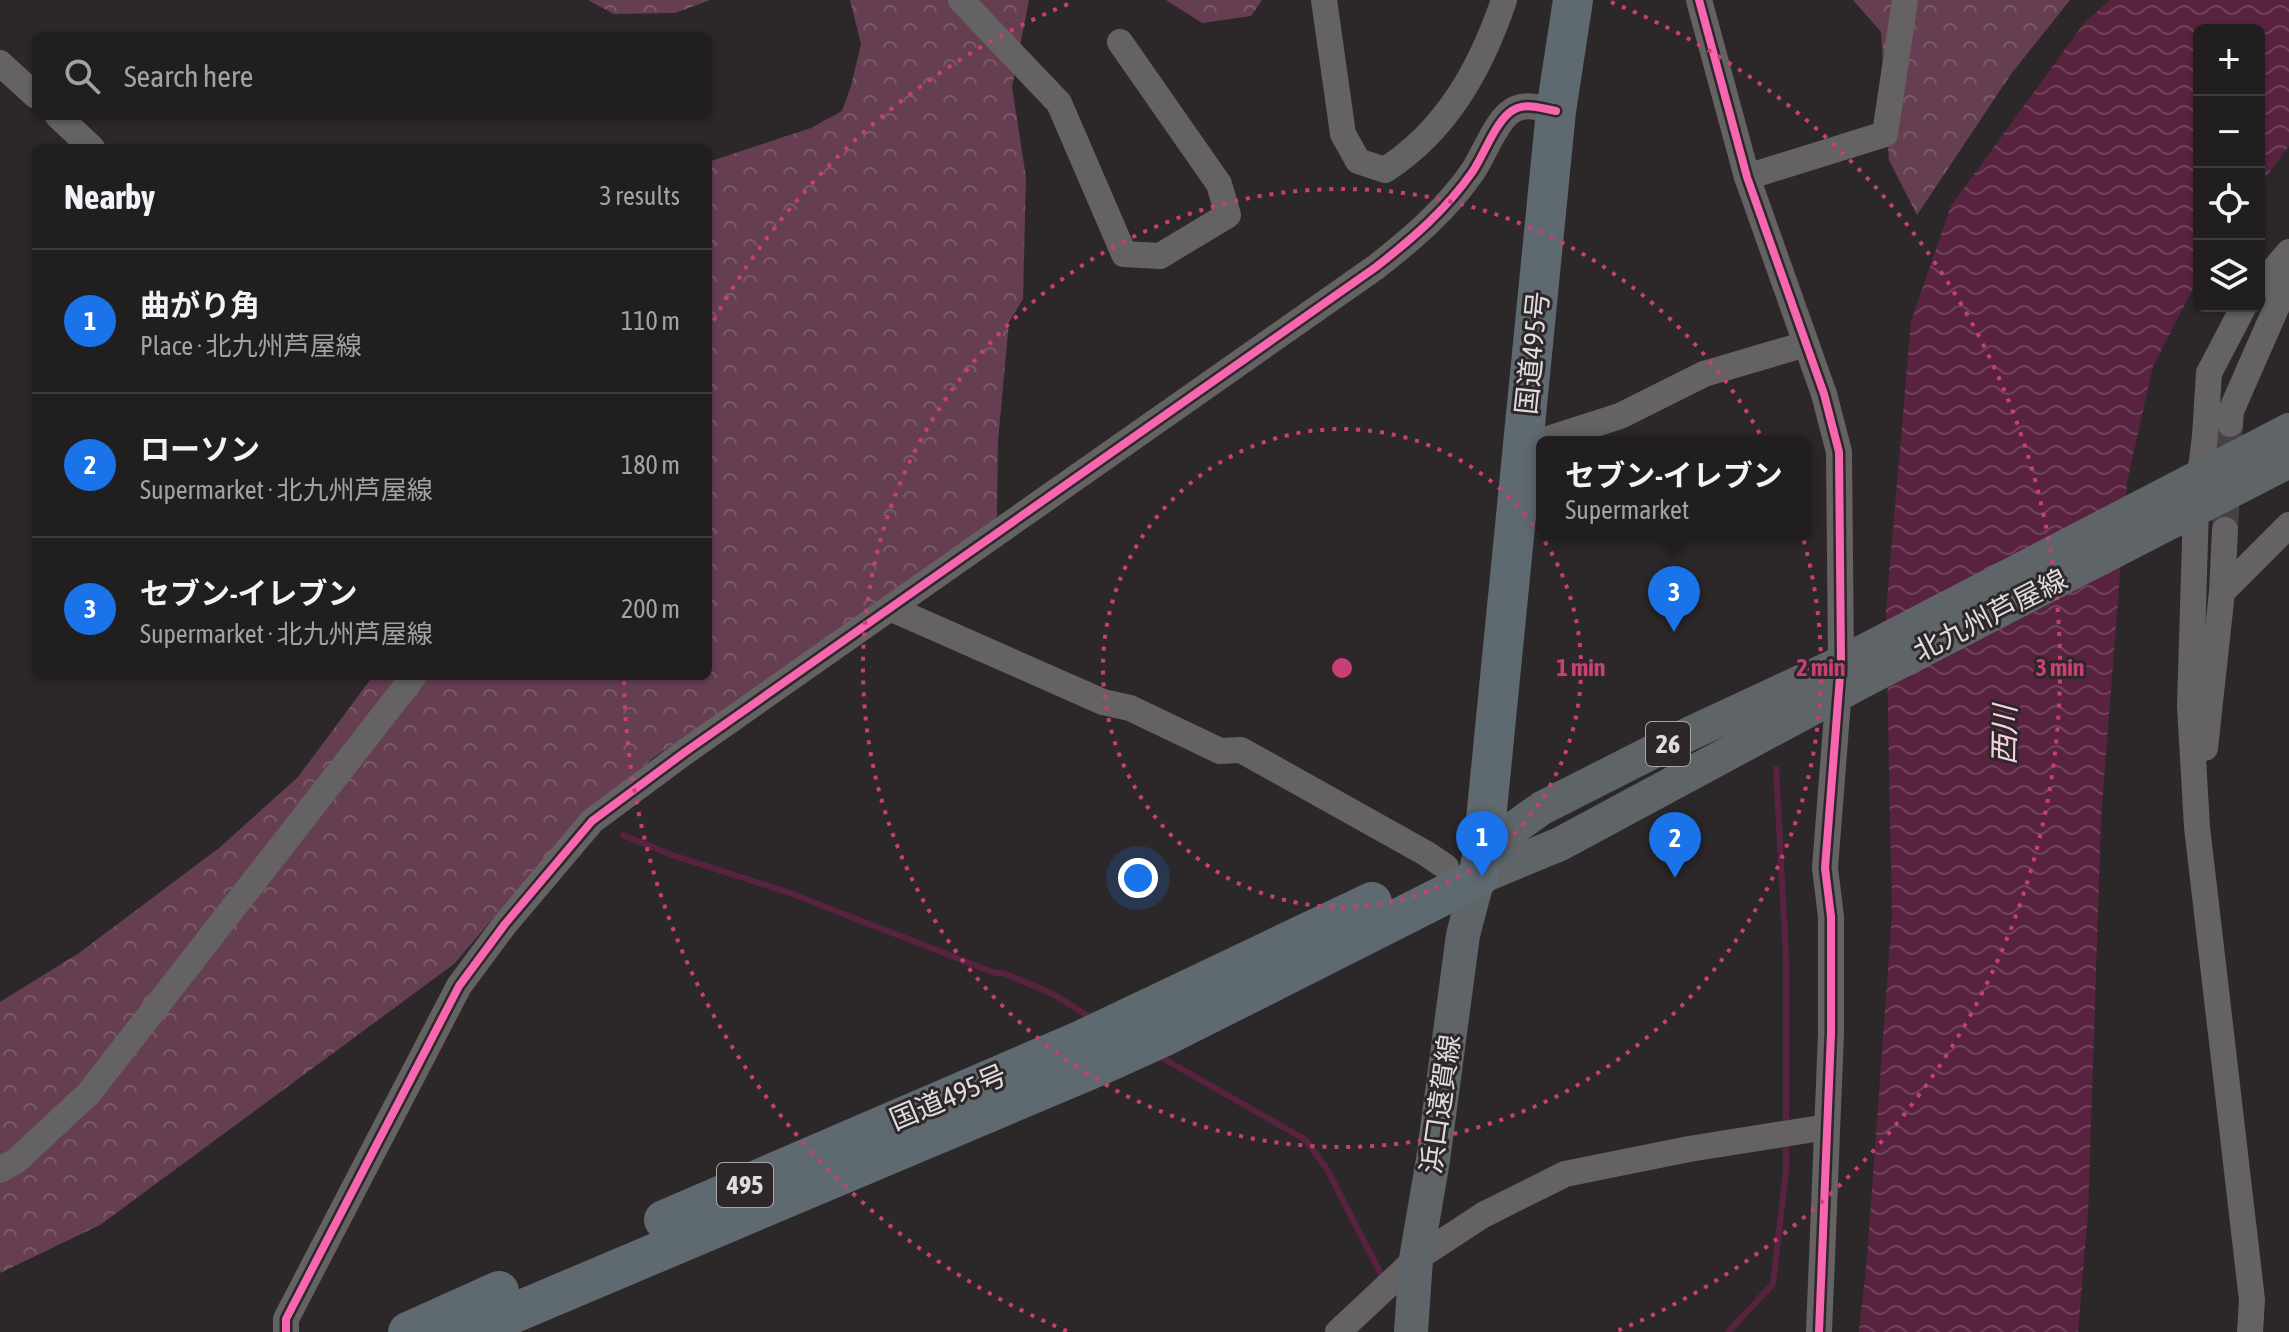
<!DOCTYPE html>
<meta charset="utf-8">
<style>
:root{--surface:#211e20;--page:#2d2b2d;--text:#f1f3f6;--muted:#a2a2a5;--line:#3e3c3e;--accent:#1a73e8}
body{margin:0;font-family:"Asap Condensed","Noto Sans JP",sans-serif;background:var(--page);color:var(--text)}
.controls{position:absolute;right:24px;top:24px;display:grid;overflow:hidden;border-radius:12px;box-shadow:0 2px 6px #0004}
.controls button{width:72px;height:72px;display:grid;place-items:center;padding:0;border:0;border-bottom:2px solid var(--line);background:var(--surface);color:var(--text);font:40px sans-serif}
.you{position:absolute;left:1138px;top:878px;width:28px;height:28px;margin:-20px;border:6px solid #fff;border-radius:50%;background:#1a73e8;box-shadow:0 0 0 12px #1a73e833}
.badge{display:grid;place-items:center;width:52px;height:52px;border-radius:50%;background:var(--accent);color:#fff;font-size:26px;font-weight:700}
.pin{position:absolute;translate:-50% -66px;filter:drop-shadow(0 2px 4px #0008)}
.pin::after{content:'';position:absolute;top:42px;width:28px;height:24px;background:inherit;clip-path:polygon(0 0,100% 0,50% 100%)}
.popup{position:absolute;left:1536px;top:436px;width:276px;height:104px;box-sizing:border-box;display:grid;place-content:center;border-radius:12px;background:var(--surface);filter:drop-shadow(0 2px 6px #0005);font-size:26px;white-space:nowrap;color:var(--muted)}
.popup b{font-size:30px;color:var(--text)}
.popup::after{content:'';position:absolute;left:50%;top:100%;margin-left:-16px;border:16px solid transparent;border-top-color:var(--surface)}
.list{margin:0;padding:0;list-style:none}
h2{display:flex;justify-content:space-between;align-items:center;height:104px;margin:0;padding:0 32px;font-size:34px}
h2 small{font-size:26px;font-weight:400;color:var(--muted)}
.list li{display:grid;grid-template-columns:52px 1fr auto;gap:24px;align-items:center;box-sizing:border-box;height:144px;padding:0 32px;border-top:2px solid var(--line)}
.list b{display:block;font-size:30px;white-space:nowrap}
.list p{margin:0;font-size:26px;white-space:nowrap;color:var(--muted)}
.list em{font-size:26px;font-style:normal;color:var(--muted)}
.icon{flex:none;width:44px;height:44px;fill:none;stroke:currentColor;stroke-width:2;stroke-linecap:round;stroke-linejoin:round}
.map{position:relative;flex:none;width:2289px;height:1332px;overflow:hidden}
.search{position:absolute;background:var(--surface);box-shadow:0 2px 6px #0004;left:32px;top:32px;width:680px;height:88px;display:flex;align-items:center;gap:20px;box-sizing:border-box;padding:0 28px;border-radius:12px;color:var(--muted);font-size:30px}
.panel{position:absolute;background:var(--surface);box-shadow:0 2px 6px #0004;left:32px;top:144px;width:680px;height:536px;border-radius:12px}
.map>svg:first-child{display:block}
.forest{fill:url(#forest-crowns)}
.water{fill:url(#water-waves)}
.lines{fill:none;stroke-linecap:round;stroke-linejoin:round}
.stream{stroke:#592340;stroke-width:6}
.minor-tunnel{stroke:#474345;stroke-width:26;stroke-dasharray:26 13;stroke-linecap:butt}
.minor{stroke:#646263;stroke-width:26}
.major{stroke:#5e6467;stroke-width:34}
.highway{stroke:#5f6970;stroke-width:40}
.cycleway-casing{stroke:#2d272a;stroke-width:13}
.cycleway{stroke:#f766af;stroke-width:8}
.ring{fill:none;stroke:#c83f75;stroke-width:4;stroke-dasharray:4 8}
.labels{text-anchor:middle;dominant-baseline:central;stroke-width:6;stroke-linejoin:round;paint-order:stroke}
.shield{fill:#2d272a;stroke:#aaa5a7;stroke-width:2}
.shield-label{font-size:26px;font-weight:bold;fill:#e0dbdd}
.street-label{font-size:28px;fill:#e0dbdd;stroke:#2d272a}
.water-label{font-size:30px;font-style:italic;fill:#f5cee0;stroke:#2d272a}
.centre{fill:#c83f75;stroke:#2d272a;stroke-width:4}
.ring-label{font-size:24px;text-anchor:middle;font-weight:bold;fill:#c83f75;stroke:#2d272a;stroke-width:6;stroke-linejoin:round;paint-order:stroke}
</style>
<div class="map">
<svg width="2289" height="1332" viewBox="0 0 2289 1332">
<defs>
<pattern id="forest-crowns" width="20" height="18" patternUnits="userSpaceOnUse" patternTransform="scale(2)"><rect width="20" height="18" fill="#653e51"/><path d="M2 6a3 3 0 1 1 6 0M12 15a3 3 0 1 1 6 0" fill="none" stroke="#7b596a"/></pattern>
<pattern id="water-waves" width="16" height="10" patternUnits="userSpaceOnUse" patternTransform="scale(2)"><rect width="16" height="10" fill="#592340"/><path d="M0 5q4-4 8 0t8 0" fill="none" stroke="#71425b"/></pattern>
</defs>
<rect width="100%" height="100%" fill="#2c282a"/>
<!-- forest -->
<g class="forest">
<path d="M588,0H710L675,13L614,14Z"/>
<path d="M850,0H1029L1012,87L1026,177L1023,299L1009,322L998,441L997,516L984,540L653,758L545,857L454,964L100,1225L0,1273V1002L79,953L219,848L298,777L373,676H708V162L811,128L842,111L851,86L861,44Z"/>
<path d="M1166,0H1262L1251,16L1202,23Z"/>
<path d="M1853,0H2070L2011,74L1917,215L1889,160L1881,32Z"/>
</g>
<!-- water -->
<path class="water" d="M2110,0H2289V146L2259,186V30H2199V277L2153,366L2127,482L2101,819L2088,1213L2078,1332H1859L1867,1259L1892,915L1886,611L1911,321L1951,206L2085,22Z"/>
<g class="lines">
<!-- stream -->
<g class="stream">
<path d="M1776,769L1786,956V1125"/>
<path d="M623,835L672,855L790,893L995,973H1003L1053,994L1091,1018"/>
<path d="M1157,1055L1306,1140L1328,1171L1384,1280"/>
<path d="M1728,1332L1773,1284L1786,1171V1140"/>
</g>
<!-- minor-tunnel -->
<path class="minor-tunnel" d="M2225,530L2230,424"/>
<!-- minor -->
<g class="minor">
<path d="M961,0L1059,103L1124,254L1160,256L1228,215L1219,184L1120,42"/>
<path d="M1324,0L1343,134L1358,161L1385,170C1447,130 1481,68 1504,0"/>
<path d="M1699,0L1747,177L1824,394L1839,452L1841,663L1825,868L1831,917V1033L1819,1332"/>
<path d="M0,63L36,96"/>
<path d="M58,116L92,148"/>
<path d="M1747,177L1885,134L1905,0"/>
<path d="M2259,287L2289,252"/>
<path d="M2244,306L2209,373L2205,436L2196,508L2190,706L2197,827L2252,1300L2250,1332"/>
<path d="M2230,424L2231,411L2281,297L2289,268"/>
<path d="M1523,447L1620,416L1704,374L1806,344"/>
<path d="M2222,592L2225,530"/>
<path d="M890,608L1103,702L1130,708L1220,751L1241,750L1427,854L1446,867"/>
<path d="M2205,748L2222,592L2289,525"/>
<path d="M0,1170L16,1161L89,1093L414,676"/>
<path d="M286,1332V1319L459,986L505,924L592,821L685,752L1376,267C1413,238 1446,210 1473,171C1483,156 1495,124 1509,113C1523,101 1540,108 1556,111"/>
<path d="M1338,1332L1416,1259L1483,1215L1565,1174L1689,1149L1827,1127"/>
</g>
<!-- major -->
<g class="major">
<path d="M1483,850L1542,808L1674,741L1841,663L2289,430"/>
<path d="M1411,1332L1416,1259L1433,1160L1463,935L1478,878L1560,844L1859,683L2289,461"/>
</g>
<!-- highway -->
<g class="highway">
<path d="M664,1220L1084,1039L1372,902"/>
<path d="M408,1332L499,1291"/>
<path d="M469,1332L1103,1064L1165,1036L1478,878L1483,850L1556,111L1573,0"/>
</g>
<!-- cycleway casing -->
<g class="cycleway-casing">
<g id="cycleway">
<path d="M1699,0L1747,177L1824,394L1839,452L1841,663L1825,868L1831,917V1033L1819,1332"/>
<path d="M286,1332V1319L459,986L505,924L592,821L685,752L1376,267C1413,238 1446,210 1473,171C1483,156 1495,124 1509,113C1523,101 1540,108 1556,111"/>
</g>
</g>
<!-- cycleway -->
<use href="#cycleway" class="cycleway"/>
</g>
<!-- distance rings -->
<g class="ring">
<circle cx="1342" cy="668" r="239"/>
<circle cx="1342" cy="668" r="479"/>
<path d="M1067 1331A718 718 0 0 1 624 681M708 331A718 718 0 0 1 1073 2M1611 2A718 718 0 0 1 1617 1331"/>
</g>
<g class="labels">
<!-- shield labels -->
<g class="shield">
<rect x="1646" y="722" width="44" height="44" rx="6"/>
<rect x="717" y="1163" width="56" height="44" rx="6"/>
</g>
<g class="shield-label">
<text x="1668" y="744">26</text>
<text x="745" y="1185">495</text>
</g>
<!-- street labels -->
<g class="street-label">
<text transform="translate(1532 353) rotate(-84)">国道495号</text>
<text transform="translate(1990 615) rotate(-27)">北九州芦屋線</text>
<text transform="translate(948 1097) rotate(-23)">国道495号</text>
<text transform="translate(1440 1104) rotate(-82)">浜口遠賀線</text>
</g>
<!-- water labels -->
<g class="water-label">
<text transform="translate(2004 735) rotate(-89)">西川</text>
</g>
</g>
<circle cx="1342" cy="668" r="12" class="centre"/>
<g class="ring-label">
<text x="1581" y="676">1 min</text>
<text x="1821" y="676">2 min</text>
<text x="2060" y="676">3 min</text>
</g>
</svg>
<div class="controls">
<button>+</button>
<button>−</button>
<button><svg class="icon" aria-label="locate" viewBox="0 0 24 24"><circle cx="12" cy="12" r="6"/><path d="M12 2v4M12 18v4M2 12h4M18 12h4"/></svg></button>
<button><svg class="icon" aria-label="layers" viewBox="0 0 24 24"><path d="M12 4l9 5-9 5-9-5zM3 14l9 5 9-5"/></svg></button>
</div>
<div class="you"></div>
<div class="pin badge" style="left:1482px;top:877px">1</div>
<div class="pin badge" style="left:1675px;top:878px">2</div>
<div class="pin badge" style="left:1674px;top:632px">3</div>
<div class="popup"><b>セブン-イレブン</b>Supermarket</div>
<div class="search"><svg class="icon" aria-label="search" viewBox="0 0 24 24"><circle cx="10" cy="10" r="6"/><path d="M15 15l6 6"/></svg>Search here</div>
<section class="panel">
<h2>Nearby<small>3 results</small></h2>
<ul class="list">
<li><span class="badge">1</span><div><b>曲がり角</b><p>Place · 北九州芦屋線</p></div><em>110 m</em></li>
<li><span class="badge">2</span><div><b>ローソン</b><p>Supermarket · 北九州芦屋線</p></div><em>180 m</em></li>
<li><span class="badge">3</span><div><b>セブン-イレブン</b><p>Supermarket · 北九州芦屋線</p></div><em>200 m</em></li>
</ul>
</section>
</div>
